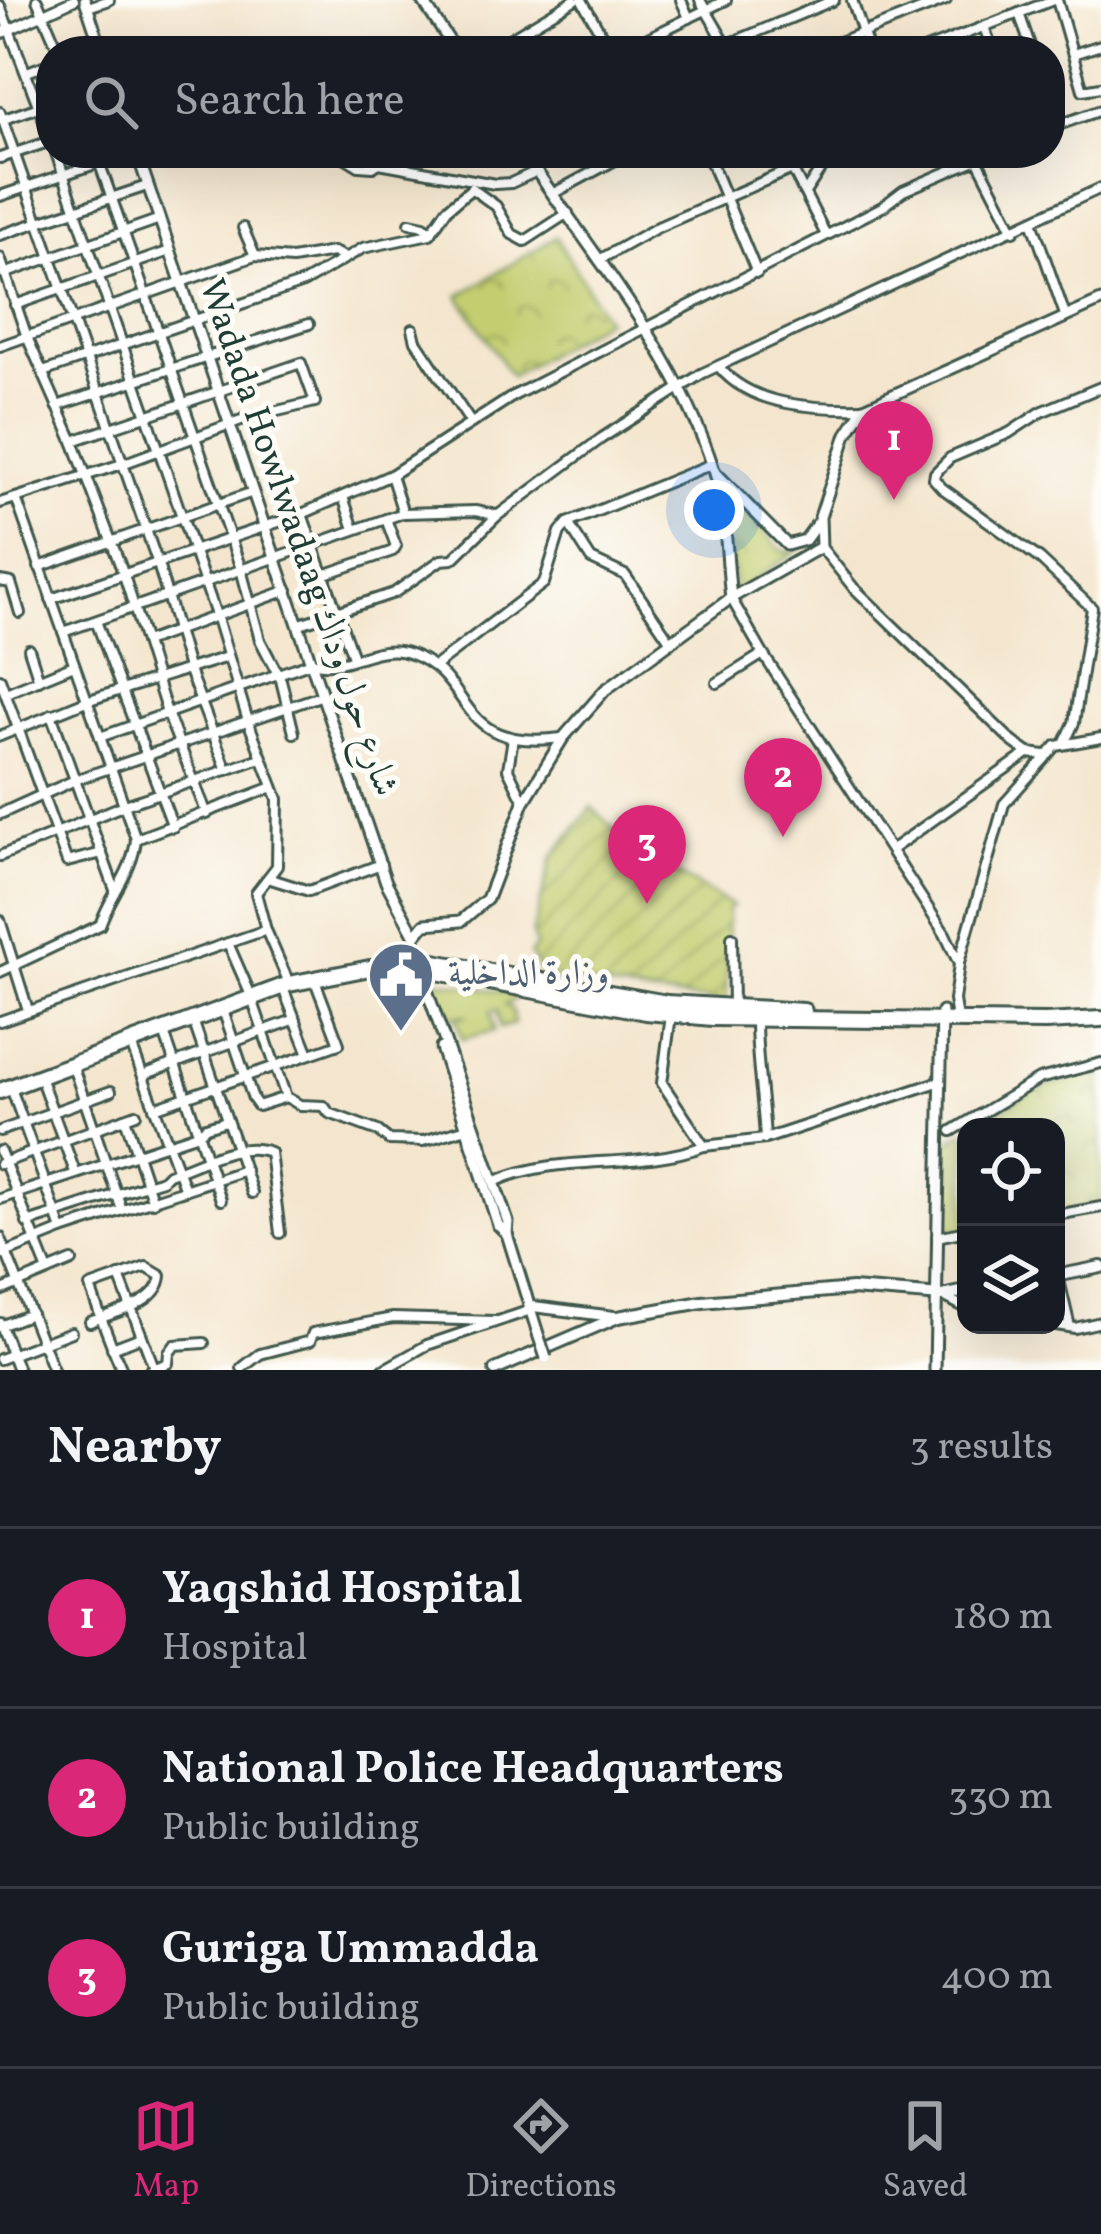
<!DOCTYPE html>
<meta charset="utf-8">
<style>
:root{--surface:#171b24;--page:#20242c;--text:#f1f3f6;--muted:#9ea1a6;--line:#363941;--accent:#db2777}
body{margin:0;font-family:Vollkorn,Amiri,serif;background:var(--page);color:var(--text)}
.controls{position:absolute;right:36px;bottom:36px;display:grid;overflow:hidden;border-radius:24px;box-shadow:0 12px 48px #0002}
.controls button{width:108px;height:108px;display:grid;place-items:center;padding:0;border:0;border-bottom:3px solid var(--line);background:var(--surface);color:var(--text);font:60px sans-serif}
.you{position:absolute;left:714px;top:510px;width:42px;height:42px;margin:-30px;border:9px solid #fff;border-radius:50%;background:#1a73e8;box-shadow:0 0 0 18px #1a73e833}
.badge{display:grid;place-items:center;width:78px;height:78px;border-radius:50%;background:var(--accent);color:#fff;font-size:39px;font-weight:700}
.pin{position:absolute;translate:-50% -99px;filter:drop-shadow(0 3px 6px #0008)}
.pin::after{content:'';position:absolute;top:63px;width:42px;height:36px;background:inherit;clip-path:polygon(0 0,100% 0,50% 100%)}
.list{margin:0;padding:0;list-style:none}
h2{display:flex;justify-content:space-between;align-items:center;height:156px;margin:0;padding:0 48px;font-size:51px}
h2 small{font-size:39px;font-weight:400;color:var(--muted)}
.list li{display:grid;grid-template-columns:78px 1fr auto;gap:36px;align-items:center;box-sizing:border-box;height:180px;padding:0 48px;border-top:3px solid var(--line)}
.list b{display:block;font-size:45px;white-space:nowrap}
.list p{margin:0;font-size:39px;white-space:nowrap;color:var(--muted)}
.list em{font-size:39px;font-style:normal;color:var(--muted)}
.icon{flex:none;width:66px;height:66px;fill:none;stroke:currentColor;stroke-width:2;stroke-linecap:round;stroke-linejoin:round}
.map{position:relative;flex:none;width:1101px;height:1370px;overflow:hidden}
.search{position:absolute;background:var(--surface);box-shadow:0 12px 48px #0002;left:36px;right:36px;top:36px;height:132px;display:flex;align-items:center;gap:30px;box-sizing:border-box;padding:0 42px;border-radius:48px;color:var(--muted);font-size:45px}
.sheet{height:696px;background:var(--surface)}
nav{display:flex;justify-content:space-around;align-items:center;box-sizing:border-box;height:168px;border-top:3px solid var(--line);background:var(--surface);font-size:33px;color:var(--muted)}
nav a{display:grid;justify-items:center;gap:6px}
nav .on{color:var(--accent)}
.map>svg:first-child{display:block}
.grass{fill:#c2ce70;stroke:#708652;stroke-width:3}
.park{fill:url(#park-crowns);stroke:#708652;stroke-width:3}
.garden{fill:url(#garden-furrows);stroke:#708652;stroke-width:3}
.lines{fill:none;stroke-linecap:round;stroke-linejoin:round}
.minor-casing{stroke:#3f564b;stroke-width:14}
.tertiary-casing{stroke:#3f564b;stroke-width:15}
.secondary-casing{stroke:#3f564b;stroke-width:16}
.trunk-casing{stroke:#3f564b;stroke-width:20}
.minor{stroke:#fff;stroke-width:8}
.tertiary{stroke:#fff;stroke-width:9}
.secondary{stroke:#fff;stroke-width:10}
.trunk{stroke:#fff;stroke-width:14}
.tertiary-bridge-casing{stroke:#3f564b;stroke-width:15;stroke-linecap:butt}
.tertiary-bridge{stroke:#fff;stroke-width:9}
.labels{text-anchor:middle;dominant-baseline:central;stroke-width:10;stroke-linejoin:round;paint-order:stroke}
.street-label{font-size:36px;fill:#1f3d34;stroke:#fdfcf7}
.service-label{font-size:36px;fill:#4e5e75;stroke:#fdfcf7;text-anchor:start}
</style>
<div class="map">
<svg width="1101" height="1370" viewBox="0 0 1101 1370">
<defs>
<pattern id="park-crowns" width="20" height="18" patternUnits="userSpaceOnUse" patternTransform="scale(3)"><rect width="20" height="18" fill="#c2ce70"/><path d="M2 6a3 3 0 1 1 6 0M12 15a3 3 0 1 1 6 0" fill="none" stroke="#9da85d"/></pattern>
<pattern id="garden-furrows" width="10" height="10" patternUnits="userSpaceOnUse" patternTransform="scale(3)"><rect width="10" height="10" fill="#c2ce70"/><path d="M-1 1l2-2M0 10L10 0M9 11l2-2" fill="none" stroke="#9da85d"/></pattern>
</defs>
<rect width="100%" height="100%" fill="#fdfcf7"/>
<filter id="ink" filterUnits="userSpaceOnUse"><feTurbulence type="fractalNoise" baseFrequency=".00833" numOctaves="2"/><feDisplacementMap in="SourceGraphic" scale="24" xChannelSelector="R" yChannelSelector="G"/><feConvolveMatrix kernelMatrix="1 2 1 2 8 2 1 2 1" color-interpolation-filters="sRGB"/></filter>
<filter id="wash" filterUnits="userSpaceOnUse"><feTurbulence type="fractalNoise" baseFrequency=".004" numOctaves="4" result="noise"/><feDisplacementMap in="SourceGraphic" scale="48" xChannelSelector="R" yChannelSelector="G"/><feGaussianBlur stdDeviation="2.7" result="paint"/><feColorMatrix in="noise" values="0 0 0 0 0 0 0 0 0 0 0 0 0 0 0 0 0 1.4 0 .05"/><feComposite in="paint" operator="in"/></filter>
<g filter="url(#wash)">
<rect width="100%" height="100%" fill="#f4e6ce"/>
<!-- grass -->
<path class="grass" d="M430,979L515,994L514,1000L505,1005L512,1009L514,1024L500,1028L497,1010L491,1011L494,1031L462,1039L456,1018L468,1015L452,1017L443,1000L437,1001Z"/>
<!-- park -->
<g class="park">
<path d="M556,237L606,319L511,376L459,296Z"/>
<path d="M724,484L775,544L782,550H799L735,592Z"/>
<path d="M1101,1071V1205L1056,1213V1127H973L1033,1091Z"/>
<path d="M966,1131V1229L944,1233L946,1143Z"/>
</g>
<!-- garden -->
<path class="garden" d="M592,807L633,848L732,906L728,909L726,1002L645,994L542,976L530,954L536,946L532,934L552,858Z"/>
</g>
<g filter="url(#ink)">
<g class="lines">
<!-- minor casing -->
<g class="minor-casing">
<g id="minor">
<path d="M37,0L59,51"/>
<path d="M582,0L611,51"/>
<path d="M681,0L689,18"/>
<path d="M700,0L730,51"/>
<path d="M852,0L869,51"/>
<path d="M1057,0L1083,90L1101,87"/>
<path d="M0,6L51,139"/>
<path d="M88,7L109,0"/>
<path d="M1019,13L1032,51"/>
<path d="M984,27L993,51"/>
<path d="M527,30L541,51"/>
<path d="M0,34L74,0"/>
<path d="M726,45L834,0"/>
<path d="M88,51L101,47"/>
<path d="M489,51L574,0"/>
<path d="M621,51L726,0"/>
<path d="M816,51L946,0"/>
<path d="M921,51L1053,0"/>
<path d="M1073,54L1101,45"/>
<path d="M27,72L51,63"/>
<path d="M1050,107L1056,126"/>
<path d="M0,112L158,564L188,668L227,770"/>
<path d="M1,120L51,103"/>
<path d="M1050,128L1101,110"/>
<path d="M56,153L216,615L248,721L278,799L277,866L256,893L266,930L289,983"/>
<path d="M96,153L241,569L260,640L281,680L294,733"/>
<path d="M338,153L359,166L373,167L379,163L495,184L511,183L537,171"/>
<path d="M707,153L757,273"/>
<path d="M784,153L826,235"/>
<path d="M974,153L1014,231"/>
<path d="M0,158L51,141"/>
<path d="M471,188L496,206L512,234L525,241L568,213"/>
<path d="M806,191L820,170L841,153"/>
<path d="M554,193L628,153"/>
<path d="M0,196L128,153"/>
<path d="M1032,221L1065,315"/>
<path d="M410,223L424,226L431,233"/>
<path d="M243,228L255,256"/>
<path d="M0,235L147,186"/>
<path d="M0,258L27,337L73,441L124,575L167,713L207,814"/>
<path d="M599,260L658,227L792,169"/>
<path d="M4,274L157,220"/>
<path d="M15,305L170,251"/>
<path d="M413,329L416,341L471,423"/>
<path d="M0,346L255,256L292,259L333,252L342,256"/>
<path d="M720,368C752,407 818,409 864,408"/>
<path d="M43,372L303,283L363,248L430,234L447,209L471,189"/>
<path d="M57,406L309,324"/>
<path d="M391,475L403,513"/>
<path d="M343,497L354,529"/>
<path d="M0,503L122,464L244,419L315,402L301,363L73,441"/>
<path d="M302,514L353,657"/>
<path d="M568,523L591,559L625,575L671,642"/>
<path d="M821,547L853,587L1013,742L1028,753L1045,755"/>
<path d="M39,567L253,492"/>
<path d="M323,575L393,551L396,546L386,519"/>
<path d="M0,581L11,583L20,613"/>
<path d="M731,598L763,654L945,934L959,964L954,1000L957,1019"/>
<path d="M51,599L302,514L391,475L515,395L882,207L903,191L991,153"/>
<path d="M96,621L173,827"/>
<path d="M300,624L394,593L441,560L453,559L497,516L602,438L703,373L1101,188"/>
<path d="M63,632L403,513L475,511L496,515"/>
<path d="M145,642L288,590"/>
<path d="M29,649L39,680"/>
<path d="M435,666L544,583L560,532L568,523L712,464"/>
<path d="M0,679L67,862L102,853"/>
<path d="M717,683L763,654"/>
<path d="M6,693L74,665"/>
<path d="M51,714L115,890"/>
<path d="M0,736L86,701L227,657"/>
<path d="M100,737L312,662C345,673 376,640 411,654C478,679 451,752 562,738"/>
<path d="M513,738L508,769L524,802"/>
<path d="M1065,742L1074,723L1092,608L1040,559L942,488L934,479L935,473L950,458L1009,433L1041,412L1101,387"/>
<path d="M0,814L75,780L323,695"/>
<path d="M136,839L273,787"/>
<path d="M891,850L1028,753"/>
<path d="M0,856L122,806L261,758"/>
<path d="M271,879L309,891L381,864"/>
<path d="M0,920L28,1010"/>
<path d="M732,937L733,1006"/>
<path d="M228,943L249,991"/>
<path d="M959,963L1004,804L1056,746L1101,738"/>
<path d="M0,972L100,925C111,893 133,872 136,839L16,498"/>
<path d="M283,988L309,1054"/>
<path d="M252,999L286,1097L300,1105L324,1106L329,1113L378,1131L389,1140L423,1141L467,1128"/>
<path d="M222,1007L253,1099L258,1106L286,1097"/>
<path d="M671,1015L662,1083L704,1146L765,1139L938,1082"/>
<path d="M193,1020L252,1193"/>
<path d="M756,1020C756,1061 763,1098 765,1139"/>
<path d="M0,1021L266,930"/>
<path d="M164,1032L221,1200"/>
<path d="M131,1044L185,1190"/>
<path d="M72,1064L122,1210"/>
<path d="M143,1075L296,1019"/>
<path d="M40,1077L75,1172"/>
<path d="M11,1088L62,1230"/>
<path d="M154,1108L339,1044L314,978"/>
<path d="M125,1118L153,1202"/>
<path d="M0,1131L111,1091"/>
<path d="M952,1131L1039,1079L1101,1063"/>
<path d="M0,1151L48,1271"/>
<path d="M0,1164L136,1114"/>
<path d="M494,1182C558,1152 637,1171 704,1146"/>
<path d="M0,1199L198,1134L206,1127L226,1121"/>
<path d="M1056,1215L1101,1207"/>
<path d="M27,1223L162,1180L168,1174C199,1164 239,1140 270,1152L280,1233"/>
<path d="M0,1237L53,1370"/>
<path d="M937,1237L966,1231"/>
<path d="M0,1255L62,1230L245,1170"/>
<path d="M119,1276L155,1370"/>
<path d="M1058,1276L1070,1327"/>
<path d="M0,1291L72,1261"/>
<path d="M943,1296L966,1308"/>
<path d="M90,1322C114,1312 158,1305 161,1276L146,1267L90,1287C100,1315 110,1343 122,1370"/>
<path d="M0,1323L18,1370"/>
<path d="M1056,1325L1075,1328L1101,1322"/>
<path d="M0,1326L31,1314"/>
<path d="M112,1348L141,1337"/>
<path d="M0,1359L71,1332"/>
<path d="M242,1368L260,1354L310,1341L313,1333L393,1318L495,1321"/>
<path d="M150,1370L168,1363L169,1353L175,1345L204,1343"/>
<path d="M383,1370L427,1345L531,1310"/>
</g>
</g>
<!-- tertiary casing -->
<g class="tertiary-casing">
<g id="tertiary">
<path d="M85,0L102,51"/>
<path d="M422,0L456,51"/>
<path d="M137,153L386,882L415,936"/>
<path d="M524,153C593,255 676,351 714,470C727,509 726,557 731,598"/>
<path d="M716,473L787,545L805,540L819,521"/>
<path d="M415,936L425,924L461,921L487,899L524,802L563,738L605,690L731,598L821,547L820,517L847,434L864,408L1101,301"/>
<path d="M414,953L508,1222L507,1234L539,1337"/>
<path d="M441,1048L498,1225L507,1234"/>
<path d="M529,1306L618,1317"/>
<path d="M935,1370L942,1012"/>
</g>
</g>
<!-- secondary casing -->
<g class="secondary-casing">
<g id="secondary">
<path d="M1056,1276L1101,1267"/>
<path d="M495,1370L618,1317L702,1302L852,1289L942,1296L966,1291"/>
</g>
</g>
<!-- trunk casing -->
<g class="trunk-casing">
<g id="trunk">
<path d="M434,962L667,1003L804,1011"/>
<path d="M0,1091L289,984L370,968L421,969L646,1012L713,1018L1045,1022L1101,1019"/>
</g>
</g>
<!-- minor -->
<use href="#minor" class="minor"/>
<!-- tertiary -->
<use href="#tertiary" class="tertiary"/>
<!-- secondary -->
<use href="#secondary" class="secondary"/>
<!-- trunk -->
<use href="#trunk" class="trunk"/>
<!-- tertiary-bridge casing -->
<g class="tertiary-bridge-casing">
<path id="tertiary-bridge" d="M539,1337L546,1358"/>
</g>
<!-- tertiary-bridge -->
<use href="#tertiary-bridge" class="tertiary-bridge"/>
</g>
</g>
<!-- icons -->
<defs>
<g id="civic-pin" transform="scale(3.45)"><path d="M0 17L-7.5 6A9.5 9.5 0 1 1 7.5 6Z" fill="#5c6f8a" stroke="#fdfcf7"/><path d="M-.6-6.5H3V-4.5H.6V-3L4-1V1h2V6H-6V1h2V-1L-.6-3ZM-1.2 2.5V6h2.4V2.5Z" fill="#fff"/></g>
</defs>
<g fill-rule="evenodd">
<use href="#civic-pin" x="401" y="975"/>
</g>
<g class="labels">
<!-- street labels -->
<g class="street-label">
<text transform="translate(297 538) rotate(71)">Wadada Howlwadaag شارع حول وداك</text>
</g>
<!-- service labels -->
<g class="service-label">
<text x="448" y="975">وزارة الداخلية</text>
</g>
</g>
</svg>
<div class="controls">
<button><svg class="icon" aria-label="locate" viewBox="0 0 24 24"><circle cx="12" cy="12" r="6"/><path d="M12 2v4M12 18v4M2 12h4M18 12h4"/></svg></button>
<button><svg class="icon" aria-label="layers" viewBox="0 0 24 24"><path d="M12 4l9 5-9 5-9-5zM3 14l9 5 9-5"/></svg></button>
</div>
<div class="you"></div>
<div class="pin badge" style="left:894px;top:500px">1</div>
<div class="pin badge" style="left:783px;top:837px">2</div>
<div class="pin badge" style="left:647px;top:904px">3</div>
<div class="search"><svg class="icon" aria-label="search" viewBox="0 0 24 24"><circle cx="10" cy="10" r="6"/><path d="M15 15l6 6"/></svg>Search here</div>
</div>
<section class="sheet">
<h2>Nearby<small>3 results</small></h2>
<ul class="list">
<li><span class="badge">1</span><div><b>Yaqshid Hospital</b><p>Hospital</p></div><em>180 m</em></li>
<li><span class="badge">2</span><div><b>National Police Headquarters</b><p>Public building</p></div><em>330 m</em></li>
<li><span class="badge">3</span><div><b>Guriga Ummadda</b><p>Public building</p></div><em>400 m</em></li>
</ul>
</section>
<nav>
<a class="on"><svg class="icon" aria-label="map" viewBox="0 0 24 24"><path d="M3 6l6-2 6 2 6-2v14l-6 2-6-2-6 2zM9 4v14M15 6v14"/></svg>Map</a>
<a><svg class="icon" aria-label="directions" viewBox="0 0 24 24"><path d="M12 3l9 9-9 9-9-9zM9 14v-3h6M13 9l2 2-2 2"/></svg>Directions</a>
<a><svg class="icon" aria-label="saved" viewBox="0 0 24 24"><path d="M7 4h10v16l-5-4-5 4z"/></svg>Saved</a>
</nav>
